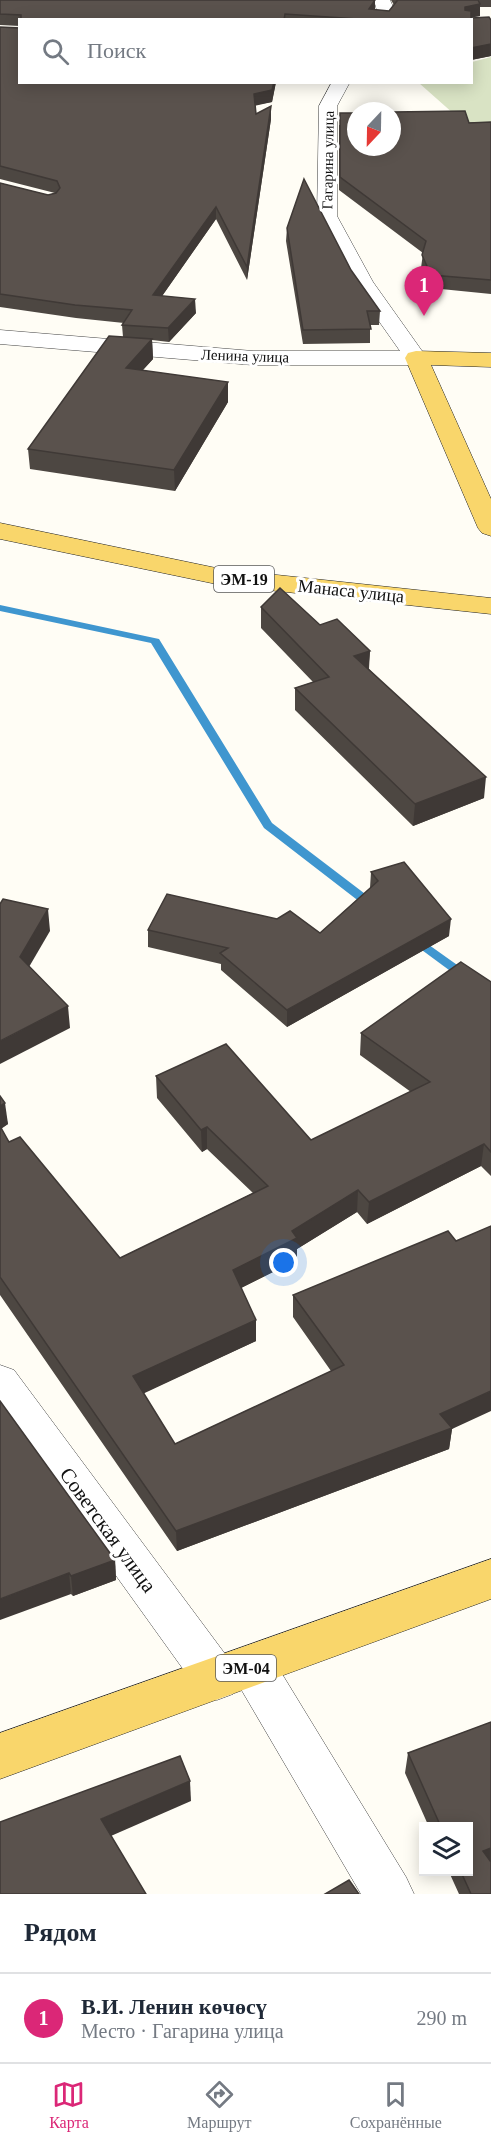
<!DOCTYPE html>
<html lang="ru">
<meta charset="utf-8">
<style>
:root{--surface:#fff;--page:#f2f2f3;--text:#1f2937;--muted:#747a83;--line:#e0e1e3;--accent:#db2777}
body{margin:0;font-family:Georgia,serif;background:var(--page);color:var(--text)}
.controls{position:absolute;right:18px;bottom:18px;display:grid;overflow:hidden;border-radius:0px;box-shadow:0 3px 15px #0003}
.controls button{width:54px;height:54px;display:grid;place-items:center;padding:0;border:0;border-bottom:2px solid var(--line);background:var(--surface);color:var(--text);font:30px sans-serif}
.compass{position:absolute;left:347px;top:102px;width:54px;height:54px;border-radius:50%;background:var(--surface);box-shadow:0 3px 15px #0003;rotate:202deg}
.you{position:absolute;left:284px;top:1263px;width:21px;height:21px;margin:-15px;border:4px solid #fff;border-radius:50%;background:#1a73e8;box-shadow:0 0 0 9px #1a73e833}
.badge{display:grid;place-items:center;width:39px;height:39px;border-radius:50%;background:var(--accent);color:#fff;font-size:20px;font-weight:700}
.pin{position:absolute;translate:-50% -50px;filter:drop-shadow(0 2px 3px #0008)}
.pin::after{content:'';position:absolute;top:32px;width:21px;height:18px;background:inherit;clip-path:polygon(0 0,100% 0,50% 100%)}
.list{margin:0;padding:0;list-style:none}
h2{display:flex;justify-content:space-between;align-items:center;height:78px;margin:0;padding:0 24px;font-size:26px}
h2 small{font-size:20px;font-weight:400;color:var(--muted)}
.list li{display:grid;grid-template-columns:39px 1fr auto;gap:18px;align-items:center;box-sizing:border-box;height:90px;padding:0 24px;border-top:2px solid var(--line)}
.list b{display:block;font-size:22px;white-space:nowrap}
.list p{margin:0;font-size:20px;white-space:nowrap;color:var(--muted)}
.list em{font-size:20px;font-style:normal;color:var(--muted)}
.icon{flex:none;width:33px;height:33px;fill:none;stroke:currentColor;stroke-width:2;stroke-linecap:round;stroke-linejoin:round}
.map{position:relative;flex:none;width:491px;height:1894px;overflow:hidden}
.search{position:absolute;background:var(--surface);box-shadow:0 3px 15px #0003;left:18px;right:18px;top:18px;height:66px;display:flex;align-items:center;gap:15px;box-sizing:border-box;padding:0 21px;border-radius:0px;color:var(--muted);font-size:22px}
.sheet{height:168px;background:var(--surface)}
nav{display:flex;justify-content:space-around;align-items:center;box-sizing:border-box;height:84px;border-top:2px solid var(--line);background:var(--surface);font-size:16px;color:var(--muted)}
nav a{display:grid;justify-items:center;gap:3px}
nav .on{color:var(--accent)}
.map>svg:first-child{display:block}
.cemetery{fill:#d9e3c4}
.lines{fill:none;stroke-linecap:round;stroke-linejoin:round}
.stream{fill:#3f96cf;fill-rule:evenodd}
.minor-casing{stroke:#444;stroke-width:1}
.major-casing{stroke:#222;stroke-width:1}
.minor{fill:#fff;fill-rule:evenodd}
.major{fill:#f9d66b;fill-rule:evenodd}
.wall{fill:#4d4742}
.shaded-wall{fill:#3f3936}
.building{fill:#5a524d;stroke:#3f3936;stroke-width:1.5}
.labels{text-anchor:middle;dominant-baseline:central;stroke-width:6;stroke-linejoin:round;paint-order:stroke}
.far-street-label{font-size:15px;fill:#111;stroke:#fff}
.shield{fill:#fff;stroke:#585858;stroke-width:1.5}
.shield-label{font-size:16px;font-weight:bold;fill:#111}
.street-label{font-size:18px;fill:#111;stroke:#fff}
.near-street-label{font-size:21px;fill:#111;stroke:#fff}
</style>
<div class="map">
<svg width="491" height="1894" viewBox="0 0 491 1894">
<rect width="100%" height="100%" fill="#fffdf5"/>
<!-- cemetery -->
<path class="cemetery" d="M491,57V146H490L419,83L472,82V62Z"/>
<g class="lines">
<!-- stream -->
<g class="stream">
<path d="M0,605L159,639L272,823L377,903L379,906L377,909H369L264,828L151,643L0,611Z"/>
<path d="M415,935L491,989V999L487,998L411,942L409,939Z"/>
</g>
<!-- minor casing -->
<g class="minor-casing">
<g id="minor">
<path d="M374,0H390L395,11L388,20H371L377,11Z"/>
<path d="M332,82H350L337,106V216L373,282L427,358L424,363L416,365H253L0,344V330L253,351H400L352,283L317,216L319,106Z"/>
<path d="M0,1365L14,1370L231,1662L236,1651L252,1645L268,1651L406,1877L414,1894H361L238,1684L233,1694L217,1700L201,1694L0,1414Z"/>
</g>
</g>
<!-- major casing -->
<g class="major-casing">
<g id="major">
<path d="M416,351L491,353V367L431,365L491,499V536L482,533L478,528L405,358L408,353Z"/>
<path d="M0,523L221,569L491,598V614L221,585L0,539Z"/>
<path d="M491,1559V1599L0,1779V1733Z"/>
</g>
</g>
<!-- minor -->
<use href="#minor" class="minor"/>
<!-- major -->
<use href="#major" class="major"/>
</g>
<!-- wall -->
<g class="wall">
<path d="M0,0H375V10L389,11L394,5L391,0H491V7H480V16L471,17V18L491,20V56L471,60V20H20V26L0,25Z"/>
<path d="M0,27L20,82H276L272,102L255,105L256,114L271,119L247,280L216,219L162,296L196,313L169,342L152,340L153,359L143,370L228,402L175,491L30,469L28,449L123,337L122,325L124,323L76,318L0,307V183L48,195L55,193L0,179Z"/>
<path d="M491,122V294L431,288L421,268L423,253L339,190V125Z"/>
<path d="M287,228L351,270L380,311L379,325H370V343L303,344L286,241Z"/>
<path d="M261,607L320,625L370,651L369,669L484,798L413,826L295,710V688L313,682L261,628Z"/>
<path d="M371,872L449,936L287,1027L221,970V964L148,947V930L320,933L370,888Z"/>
<path d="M491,982V1176L481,1166L367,1224L357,1212L297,1249V1260L241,1288L256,1341L143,1393L175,1444L331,1371L293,1317V1295L452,1429L449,1449L177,1551L0,1295V1096L8,1124L1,1129L9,1142L120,1258L253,1193L207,1149L202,1152L157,1098L156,1076L311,1140L411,1092L360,1055L361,1033Z"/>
<path d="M0,1401L115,1560L116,1580L73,1596L71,1594Z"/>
<path d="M491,1722V1894H459L449,1872H468V1827H429L405,1773L408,1753Z"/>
</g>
<!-- shaded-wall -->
<g class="shaded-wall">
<path d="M375,0V11L369,9Z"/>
<path d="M480,4V16L464,19L465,7Z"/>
<path d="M491,44V56L471,60V48Z"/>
<path d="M274,82H276L272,102L254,106V94Z"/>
<path d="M271,106V119L247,280V267Z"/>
<path d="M216,207V219L153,309V295Z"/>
<path d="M195,299L196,313L169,342L168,328Z"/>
<path d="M152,339L153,359L127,387L126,368Z"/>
<path d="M228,382V402L175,491L174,470Z"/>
<path d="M370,651L368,672L354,656Z"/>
<path d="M486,777L484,798L413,826L415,804Z"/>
<path d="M48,909L50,931L22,979L20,957Z"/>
<path d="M451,919L449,936L287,1027V1010Z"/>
<path d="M68,1006L70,1028L0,1064V1041Z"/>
<path d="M5,1103L8,1124L0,1129V1106Z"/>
<path d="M207,1127V1149L202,1152L201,1130Z"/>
<path d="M484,1144L481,1166L367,1224L369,1202Z"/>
<path d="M358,1190L357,1212L297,1249V1260L233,1292V1270L292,1231Z"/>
<path d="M256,1320V1341L134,1398L133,1376Z"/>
<path d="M491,1391V1411L452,1429L449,1449L177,1551L176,1531Z"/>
<path d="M115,1560L116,1580L73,1596L71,1576Z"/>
<path d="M69,1573L71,1594L0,1620V1599Z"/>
<path d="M190,1781L191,1801L104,1839L101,1819Z"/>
<path d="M491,1848V1866L483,1851Z"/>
</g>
<!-- building -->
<g class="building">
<path d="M0,0H375L369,9L389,11L397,1V0H478L480,4L465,7V10L471,11V18L489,17L491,20V44L471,48V20H372L285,14L284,20H21V15L0,14Z"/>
<path d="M0,27L20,28V82H274L272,90L254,94L256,114L271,106L247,267L216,207L153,295L195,299L168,328L122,325L132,310L75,305L0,294V183L48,195L56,193L60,188L57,181L0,166Z"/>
<path d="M465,111L469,123L491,122V280L431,275L422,255L426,241L340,177V113H356V147H392V112Z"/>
<path d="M304,179L351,270L380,311H367L371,329L303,330L287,228Z"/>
<path d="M109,336L152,339L126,368L228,382L174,470L28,449Z"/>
<path d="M280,588L320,625L337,619L370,651L354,656L486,777L415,804L295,688L329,677L261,607Z"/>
<path d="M404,862L451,919L287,1010L220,953L228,948L148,930L167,894L277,919L290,911L320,933L378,881L371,872Z"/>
<path d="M3,899L48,909L20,957L68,1006L0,1041V904Z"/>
<path d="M461,962L491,982V1152L484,1144L369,1202L358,1190L292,1231L297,1238L233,1270L256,1320L133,1376L175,1444L344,1365L293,1295L448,1231L456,1241L491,1226V1391L440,1414L452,1428L176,1531L0,1277V1126L9,1142L20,1137L120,1258L268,1186L207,1127L201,1130L156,1076L226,1044L311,1140L430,1082L361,1033Z"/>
<path d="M0,1096L5,1103L0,1106Z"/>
<path d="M0,1401L115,1560L71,1576L69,1573L0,1599Z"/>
<path d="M491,1722V1848L483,1851L491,1862V1894H470H471L461,1872H468V1827H441L408,1753Z"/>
<path d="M180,1756L190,1781L101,1819L146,1894H0V1822Z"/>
<path d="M349,1880L359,1894H325Z"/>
</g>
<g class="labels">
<!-- far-street labels -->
<g class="far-street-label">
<text transform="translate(328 160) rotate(-89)">Гагарина улица</text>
<text transform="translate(245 356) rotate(2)">Ленина улица</text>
</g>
<!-- shield labels -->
<g class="shield">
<rect x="214" y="566" width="60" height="26" rx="4.5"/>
<rect x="216" y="1655" width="60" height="26" rx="4.5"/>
</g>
<g class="shield-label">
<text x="244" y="579">ЭМ-19</text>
<text x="246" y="1668">ЭМ-04</text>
</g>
<!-- street labels -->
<g class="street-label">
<text transform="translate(351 591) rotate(6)">Манаса улица</text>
</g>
<!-- near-street labels -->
<g class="near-street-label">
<text transform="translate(108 1530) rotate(54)">Советская улица</text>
</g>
</g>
</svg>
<div class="controls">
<button><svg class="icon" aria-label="layers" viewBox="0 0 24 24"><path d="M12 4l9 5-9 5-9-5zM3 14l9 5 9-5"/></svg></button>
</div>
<svg class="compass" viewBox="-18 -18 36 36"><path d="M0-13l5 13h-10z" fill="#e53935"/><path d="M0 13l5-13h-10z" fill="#747a83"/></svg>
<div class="you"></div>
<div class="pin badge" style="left:424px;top:316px">1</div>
<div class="search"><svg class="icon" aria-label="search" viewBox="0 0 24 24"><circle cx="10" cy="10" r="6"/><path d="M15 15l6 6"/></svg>Поиск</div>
</div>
<section class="sheet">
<h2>Рядом<small></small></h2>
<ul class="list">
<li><span class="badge">1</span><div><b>В.И. Ленин көчөсү</b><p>Место · Гагарина улица</p></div><em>290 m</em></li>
</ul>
</section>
<nav>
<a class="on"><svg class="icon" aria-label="map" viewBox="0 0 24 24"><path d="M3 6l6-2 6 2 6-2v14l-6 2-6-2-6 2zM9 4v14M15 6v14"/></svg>Карта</a>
<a><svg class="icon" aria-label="directions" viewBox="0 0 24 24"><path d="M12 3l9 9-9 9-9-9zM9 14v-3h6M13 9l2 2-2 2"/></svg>Маршрут</a>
<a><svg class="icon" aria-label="saved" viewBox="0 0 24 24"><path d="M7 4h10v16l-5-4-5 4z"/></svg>Сохранённые</a>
</nav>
